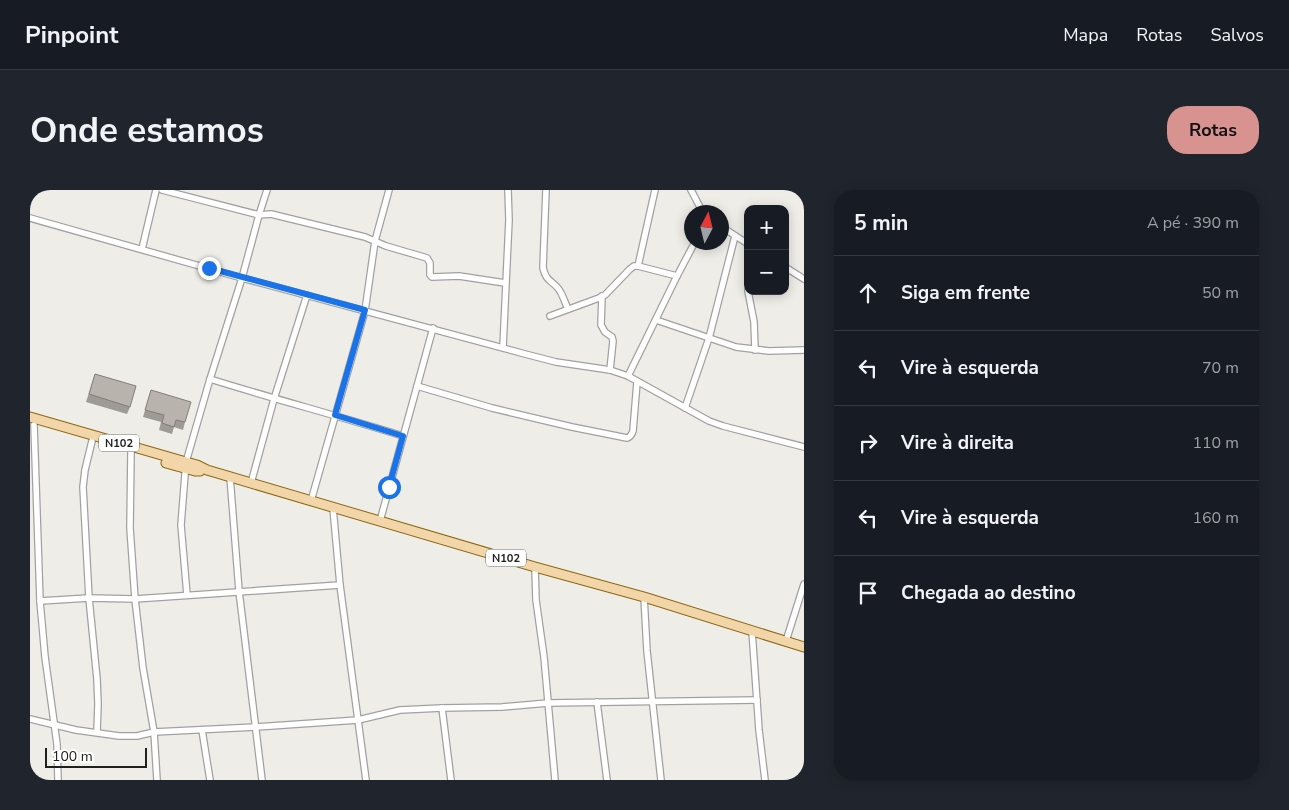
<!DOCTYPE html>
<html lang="pt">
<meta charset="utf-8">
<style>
:root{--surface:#171b24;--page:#20242c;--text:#f1f3f6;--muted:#9ea1a6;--line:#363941;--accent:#d89391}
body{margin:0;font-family:"Nunito Sans",sans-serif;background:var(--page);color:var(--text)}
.controls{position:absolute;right:15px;top:15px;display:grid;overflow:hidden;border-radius:10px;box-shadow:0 2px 12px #0003}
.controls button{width:45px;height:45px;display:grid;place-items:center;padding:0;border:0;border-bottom:1px solid var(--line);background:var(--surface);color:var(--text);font:25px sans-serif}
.compass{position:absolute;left:654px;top:15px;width:45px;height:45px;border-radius:50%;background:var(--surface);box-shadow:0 2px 12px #0003;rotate:7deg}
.scale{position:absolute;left:15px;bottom:12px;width:102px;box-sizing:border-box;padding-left:5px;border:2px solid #202020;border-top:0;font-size:14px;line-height:18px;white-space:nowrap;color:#202020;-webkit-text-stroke:4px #fff;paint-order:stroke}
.stop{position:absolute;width:15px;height:15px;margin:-11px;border:4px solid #1a73e8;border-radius:50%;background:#fff}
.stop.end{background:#1a73e8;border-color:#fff;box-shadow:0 1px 5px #0008}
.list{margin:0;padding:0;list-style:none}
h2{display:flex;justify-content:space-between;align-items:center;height:65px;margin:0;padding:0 20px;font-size:21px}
h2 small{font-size:16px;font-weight:400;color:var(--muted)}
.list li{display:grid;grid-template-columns:32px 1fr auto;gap:15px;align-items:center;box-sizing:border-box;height:75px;padding:0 20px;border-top:1px solid var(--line)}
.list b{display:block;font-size:19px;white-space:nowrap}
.list em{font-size:16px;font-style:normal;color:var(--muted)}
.icon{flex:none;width:28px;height:28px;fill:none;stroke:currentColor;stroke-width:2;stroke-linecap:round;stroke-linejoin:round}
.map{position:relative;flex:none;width:774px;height:590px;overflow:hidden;border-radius:20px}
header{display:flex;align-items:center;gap:30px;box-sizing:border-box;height:70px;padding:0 25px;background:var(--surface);border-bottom:1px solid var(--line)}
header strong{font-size:24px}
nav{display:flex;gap:28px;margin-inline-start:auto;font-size:18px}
.intro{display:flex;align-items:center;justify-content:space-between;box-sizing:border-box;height:120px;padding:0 30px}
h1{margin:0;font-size:35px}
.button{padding:12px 22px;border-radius:20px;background:var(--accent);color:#111;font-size:18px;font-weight:700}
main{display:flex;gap:30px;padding:0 30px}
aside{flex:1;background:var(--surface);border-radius:20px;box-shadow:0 2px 12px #0003}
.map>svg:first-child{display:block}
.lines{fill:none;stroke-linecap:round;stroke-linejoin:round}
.street-casing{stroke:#a1a1a1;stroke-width:8}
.primary-casing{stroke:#8b6811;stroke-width:11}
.street{stroke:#fff;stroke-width:5.5}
.primary{stroke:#f2d6aa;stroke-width:9}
.wall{fill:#9e9a95}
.building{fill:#b8b3ad;stroke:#817d79}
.route{stroke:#1a73e8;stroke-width:6}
.labels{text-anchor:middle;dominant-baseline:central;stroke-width:4.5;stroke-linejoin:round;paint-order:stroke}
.shield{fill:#fff;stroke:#636363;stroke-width:1}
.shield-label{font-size:11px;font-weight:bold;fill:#202020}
</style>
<header>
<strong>Pinpoint</strong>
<nav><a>Mapa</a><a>Rotas</a><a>Salvos</a></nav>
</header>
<div class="intro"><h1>Onde estamos</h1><a class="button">Rotas</a></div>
<main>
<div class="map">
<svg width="774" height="590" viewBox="0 0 774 590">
<rect width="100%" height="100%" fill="#efede7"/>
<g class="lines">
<!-- street casing -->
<g class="street-casing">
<g id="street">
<path d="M132,0L229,25L241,24L335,47L356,56L397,68L400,73V85L402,87L429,86L475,93"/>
<path d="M516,0L513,78C516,90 519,89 527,97C532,102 535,113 538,119"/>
<path d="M661,0L671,19L674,22"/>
<path d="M0,28L212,88L495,164L526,172L580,180L598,186L679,231L693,236L774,257"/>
<path d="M692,37L718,54"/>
<path d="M112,59L126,0"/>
<path d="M608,76L625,0"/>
<path d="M755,77L774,89"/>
<path d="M718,101L724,132L725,160"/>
<path d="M572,106L571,135L575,142L582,147L583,151L580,180"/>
<path d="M520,126L569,108L575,105L600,79L604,76H608L647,86"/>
<path d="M626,130L706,157L739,161L774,160"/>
<path d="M473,157L479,30L478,0"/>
<path d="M598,186L647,86L665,52"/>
<path d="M180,189C244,209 309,226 373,246"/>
<path d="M387,196L462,218L542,237L597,248C601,247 602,244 603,241L607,192"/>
<path d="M655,218L679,148L705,46"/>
<path d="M4,235L10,411L15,467L27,554L28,590"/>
<path d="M62,251L55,280L53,297L59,408L67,489L68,514L67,542"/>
<path d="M101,262L100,338L105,409L113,478L124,542L127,590"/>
<path d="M200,287L209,401L232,590"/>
<path d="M221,293L244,209L277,105"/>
<path d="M281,311L335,121L345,51L359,0"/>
<path d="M303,318L310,395L336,590"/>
<path d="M350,331L403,138"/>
<path d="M505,377L506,410L514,467L525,590"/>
<path d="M157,405L151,335L156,272L180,189L212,88L229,25L237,0"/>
<path d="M614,407L617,461L631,590"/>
<path d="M10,411L59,408L105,409L310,395"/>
<path d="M722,441L729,540L735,590"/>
<path d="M756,451L774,394"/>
<path d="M567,512L577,590"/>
<path d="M412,518L421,590"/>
<path d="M0,529L46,540L89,546H107L124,542L226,537L328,530L370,520L412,518L472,517L518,513L727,510"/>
<path d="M172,540L180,590"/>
</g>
</g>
<!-- primary casing -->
<g class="primary-casing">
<g id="primary">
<path d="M0,227L156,272L167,275L177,280L505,377L614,407L774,457"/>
<path d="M136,273L165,281H170"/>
</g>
</g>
<!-- street -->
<use href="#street" class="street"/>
<!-- primary -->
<use href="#primary" class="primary"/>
</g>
<!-- wall -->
<g class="wall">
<path d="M65,184L100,217L97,224L56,212Z"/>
<path d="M121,200L155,232L153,240L144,237L142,244L129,240L131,232L113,227Z"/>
</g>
<!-- building -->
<g class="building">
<path d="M65,184L106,196L100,217L59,204Z"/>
<path d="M121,200L161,212L155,232L146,230L144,237L132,233L134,225L115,220Z"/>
</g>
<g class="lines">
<!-- route -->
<path class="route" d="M179,78L335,120L305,225L373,246L359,297"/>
</g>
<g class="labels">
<!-- shield labels -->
<g class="shield">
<rect x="69" y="244.5" width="40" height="17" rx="4"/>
<rect x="456" y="359.5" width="40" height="17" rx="4"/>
</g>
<g class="shield-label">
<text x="89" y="253">N102</text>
<text x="476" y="368">N102</text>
</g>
</g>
</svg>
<div class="controls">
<button>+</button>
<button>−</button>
</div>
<svg class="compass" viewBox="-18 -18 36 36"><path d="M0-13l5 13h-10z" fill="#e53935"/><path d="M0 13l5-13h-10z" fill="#9ea1a6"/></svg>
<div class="scale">100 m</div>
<div class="stop" style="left:359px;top:297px"></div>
<div class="stop end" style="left:179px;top:78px"></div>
</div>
<aside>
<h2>5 min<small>A pé · 390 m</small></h2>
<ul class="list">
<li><svg class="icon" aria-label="ahead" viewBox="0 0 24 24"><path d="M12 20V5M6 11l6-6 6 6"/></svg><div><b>Siga em frente</b></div><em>50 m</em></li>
<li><svg class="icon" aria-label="left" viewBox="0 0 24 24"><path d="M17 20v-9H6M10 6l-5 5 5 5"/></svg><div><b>Vire à esquerda</b></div><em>70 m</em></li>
<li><svg class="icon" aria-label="right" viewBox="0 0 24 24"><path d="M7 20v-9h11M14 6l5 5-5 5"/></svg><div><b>Vire à direita</b></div><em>110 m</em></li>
<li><svg class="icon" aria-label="left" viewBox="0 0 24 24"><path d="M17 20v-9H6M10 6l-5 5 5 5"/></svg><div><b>Vire à esquerda</b></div><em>160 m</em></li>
<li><svg class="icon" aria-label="arrive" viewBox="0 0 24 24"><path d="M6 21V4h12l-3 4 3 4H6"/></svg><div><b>Chegada ao destino</b></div></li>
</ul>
</aside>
</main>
